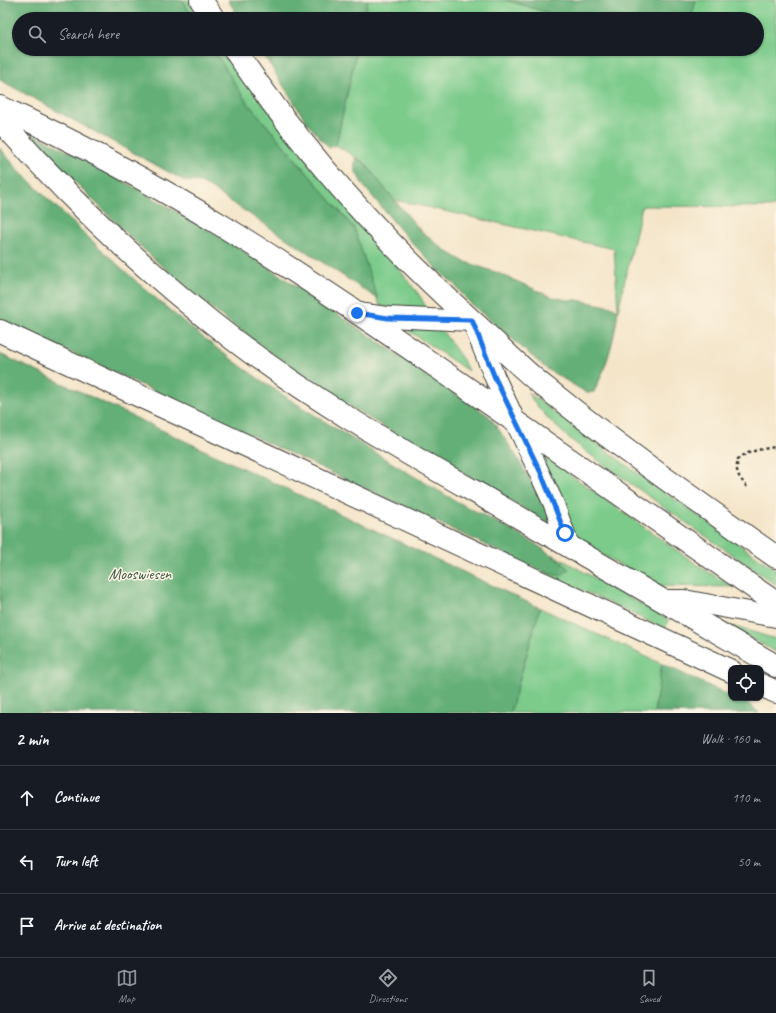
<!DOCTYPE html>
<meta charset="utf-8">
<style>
:root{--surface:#171b24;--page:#242831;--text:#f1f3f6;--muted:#9ea1a6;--line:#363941;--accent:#8c9099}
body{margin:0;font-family:Caveat,sans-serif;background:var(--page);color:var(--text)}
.controls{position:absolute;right:12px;bottom:12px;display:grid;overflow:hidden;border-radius:8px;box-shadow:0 1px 3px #0004}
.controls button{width:36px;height:36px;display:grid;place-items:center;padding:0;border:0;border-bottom:1px solid var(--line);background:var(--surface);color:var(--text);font:20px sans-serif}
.stop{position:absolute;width:12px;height:12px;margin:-9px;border:3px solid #1a73e8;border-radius:50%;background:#fff}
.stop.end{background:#1a73e8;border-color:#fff;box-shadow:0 1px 4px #0008}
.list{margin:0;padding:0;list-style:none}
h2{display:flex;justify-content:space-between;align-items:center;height:52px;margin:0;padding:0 16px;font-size:17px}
h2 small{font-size:13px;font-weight:400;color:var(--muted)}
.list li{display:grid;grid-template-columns:26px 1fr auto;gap:12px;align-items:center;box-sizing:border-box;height:64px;padding:0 16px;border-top:1px solid var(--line)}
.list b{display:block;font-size:15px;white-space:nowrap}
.list em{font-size:13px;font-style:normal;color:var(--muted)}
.icon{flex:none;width:22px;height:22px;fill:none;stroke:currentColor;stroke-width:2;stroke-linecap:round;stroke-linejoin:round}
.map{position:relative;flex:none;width:776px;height:713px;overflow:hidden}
.search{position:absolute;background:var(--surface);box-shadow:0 1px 3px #0004;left:12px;right:12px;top:12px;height:44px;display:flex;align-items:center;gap:10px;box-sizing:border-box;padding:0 14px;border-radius:22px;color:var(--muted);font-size:15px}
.sheet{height:244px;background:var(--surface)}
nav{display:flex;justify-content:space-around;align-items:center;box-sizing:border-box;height:56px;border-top:1px solid var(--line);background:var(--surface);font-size:11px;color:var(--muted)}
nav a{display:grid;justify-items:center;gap:2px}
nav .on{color:var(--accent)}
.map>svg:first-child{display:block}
.green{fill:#7bcb8b;stroke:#4c7454}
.forest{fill:#64af77;stroke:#40664a}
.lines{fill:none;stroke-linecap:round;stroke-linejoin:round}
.minor-casing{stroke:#3c3a36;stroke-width:22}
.highway-casing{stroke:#3c3a36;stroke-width:24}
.path{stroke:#3c3a36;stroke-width:2.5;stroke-dasharray:3 3;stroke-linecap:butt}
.minor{stroke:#fff;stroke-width:20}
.highway{stroke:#fff;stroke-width:22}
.route{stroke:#1a73e8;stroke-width:5}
.labels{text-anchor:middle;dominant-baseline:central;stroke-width:3;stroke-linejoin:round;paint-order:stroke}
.park-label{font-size:16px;fill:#3d5943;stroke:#fcf5e5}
</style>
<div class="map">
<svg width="776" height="713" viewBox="0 0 776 713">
<rect width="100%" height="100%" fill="#fcf5e5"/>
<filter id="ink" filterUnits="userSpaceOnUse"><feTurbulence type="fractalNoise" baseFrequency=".025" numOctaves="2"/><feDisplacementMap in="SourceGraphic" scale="8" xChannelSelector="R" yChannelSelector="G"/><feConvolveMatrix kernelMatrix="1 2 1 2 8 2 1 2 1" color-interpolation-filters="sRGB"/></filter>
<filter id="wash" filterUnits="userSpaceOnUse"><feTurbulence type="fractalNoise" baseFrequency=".012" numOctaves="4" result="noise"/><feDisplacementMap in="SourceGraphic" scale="16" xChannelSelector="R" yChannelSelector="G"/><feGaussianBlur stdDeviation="0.9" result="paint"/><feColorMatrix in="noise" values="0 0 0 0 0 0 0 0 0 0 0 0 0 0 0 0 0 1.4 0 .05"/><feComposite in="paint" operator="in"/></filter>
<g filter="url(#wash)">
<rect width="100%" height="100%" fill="#f4e5c9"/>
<!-- green -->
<g class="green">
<path d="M182,0H188L200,19H194Z"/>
<path d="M368,0H506L569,19H364Z"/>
<path d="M696,0H776V207L642,206L618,310L614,249L395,200L385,189L365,163L336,145L357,49H672L682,52L683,49H757V19H691Z"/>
<path d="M213,49H222L243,79L395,264L420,296L429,313L380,306L354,228L246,101Z"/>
<path d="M403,327L441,329L463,360L468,371Z"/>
<path d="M527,392L633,470L776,570V585C726,550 676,516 627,481C591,455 552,430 527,392Z"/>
<path d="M540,453L696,564L732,587L657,586L576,540Z"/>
<path d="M552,554L669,620L665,629L541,571L569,569Z"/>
<path d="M540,608L662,664L654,713H510Z"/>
<path d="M725,624L776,639V652L772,650Z"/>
</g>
<!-- forest -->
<g class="forest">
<path d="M0,0H182L194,19H19V49H213L246,101L354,228L378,299L201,182L185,181L0,80Z"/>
<path d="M228,0H368L364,19H240Z"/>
<path d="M506,0H696L691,19H569Z"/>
<path d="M260,49H357L336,145L329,148L307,123Z"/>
<path d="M26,130L99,167L235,245L489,416C515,451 535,487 554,526C447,464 336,404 237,328C160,270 92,201 26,130Z"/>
<path d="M0,148L19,171C107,256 193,339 297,404C347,436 398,467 449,497C490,520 534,538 569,569L561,576L541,571L311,463L0,320Z"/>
<path d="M355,158L365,163L385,189L422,232L446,251L463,261L498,273L552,297L566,300H577L613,307L618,310C615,338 607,366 594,392L587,393L547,369L470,303L453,283L438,270L403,233L363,185L355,170Z"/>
<path d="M0,354L540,608L510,713H0Z"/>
<path d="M662,664L731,696V698C741,698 753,706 759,713H654Z"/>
</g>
</g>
<g filter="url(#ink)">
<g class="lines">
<!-- minor casing -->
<g class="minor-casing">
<g id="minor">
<path d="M357,313L387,317L472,321L495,378L553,502L570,548"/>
<path d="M661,600H684L776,617"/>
</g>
</g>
<!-- highway casing -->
<g class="highway-casing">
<g id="highway">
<path d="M201,0L214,19"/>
<path d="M234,49C301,148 382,240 471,320C496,342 519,367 546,388C620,448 698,502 776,557"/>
<path d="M0,107C157,178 300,272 441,370C553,447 664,526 776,603"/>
<path d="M0,120C71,201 148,274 234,340C310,398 394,446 477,493C577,551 676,608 776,666"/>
<path d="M0,331L731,671"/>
<path d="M761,685L776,692"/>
</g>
</g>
<!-- path -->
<path class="path" d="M747,487C738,476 735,472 738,459C750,450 762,449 776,447"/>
<!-- minor -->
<use href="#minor" class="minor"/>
<!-- highway -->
<use href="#highway" class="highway"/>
</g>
</g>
<g class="lines" filter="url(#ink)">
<!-- route -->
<path class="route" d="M357,313L388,318L472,320L495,378L541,473L565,533"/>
</g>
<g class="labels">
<!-- park labels -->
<g class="park-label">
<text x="140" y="574">Mooswiesen</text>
</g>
</g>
</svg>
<div class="controls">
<button><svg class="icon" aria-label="locate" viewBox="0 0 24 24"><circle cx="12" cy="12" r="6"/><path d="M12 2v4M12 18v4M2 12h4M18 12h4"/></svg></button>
</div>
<div class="stop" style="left:565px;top:533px"></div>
<div class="stop end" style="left:357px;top:313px"></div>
<div class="search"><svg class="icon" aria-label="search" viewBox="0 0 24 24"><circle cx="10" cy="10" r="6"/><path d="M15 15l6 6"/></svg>Search here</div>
</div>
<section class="sheet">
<h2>2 min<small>Walk · 160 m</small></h2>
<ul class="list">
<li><svg class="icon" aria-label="ahead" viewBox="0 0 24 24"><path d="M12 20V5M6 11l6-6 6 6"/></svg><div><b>Continue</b></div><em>110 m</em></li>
<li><svg class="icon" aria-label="left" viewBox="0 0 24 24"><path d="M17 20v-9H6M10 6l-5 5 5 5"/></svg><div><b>Turn left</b></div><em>50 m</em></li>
<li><svg class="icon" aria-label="arrive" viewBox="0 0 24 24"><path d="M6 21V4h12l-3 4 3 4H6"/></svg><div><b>Arrive at destination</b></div></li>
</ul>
</section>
<nav>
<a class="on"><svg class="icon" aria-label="map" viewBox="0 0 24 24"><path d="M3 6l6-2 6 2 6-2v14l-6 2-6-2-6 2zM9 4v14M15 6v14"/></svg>Map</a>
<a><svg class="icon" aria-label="directions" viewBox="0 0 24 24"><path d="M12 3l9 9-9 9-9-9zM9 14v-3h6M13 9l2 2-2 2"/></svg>Directions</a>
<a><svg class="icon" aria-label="saved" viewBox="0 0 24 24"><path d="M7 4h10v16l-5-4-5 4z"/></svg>Saved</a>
</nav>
